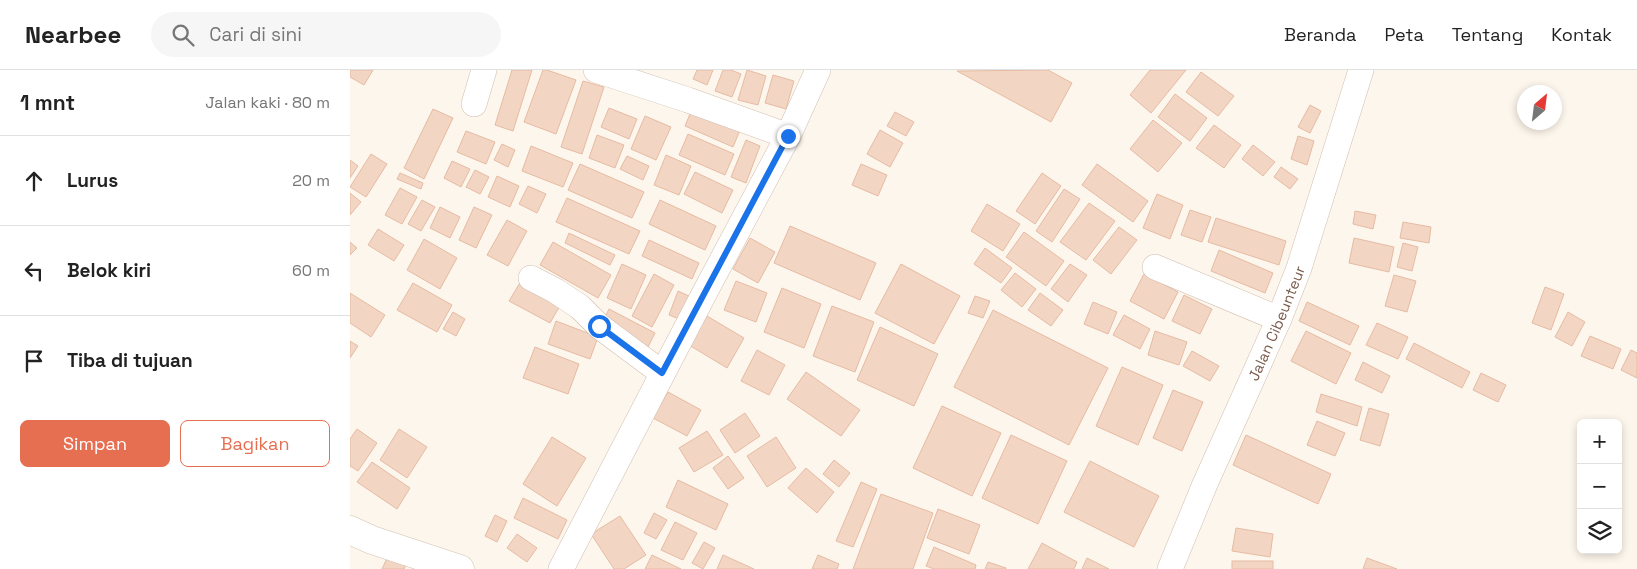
<!DOCTYPE html>
<html lang="id">
<meta charset="utf-8">
<style>
:root{--surface:#fff;--page:#f6f6f6;--text:#222;--muted:#767676;--line:#e0e0e0;--accent:#e76f51}
body{margin:0;font-family:"Space Grotesk",sans-serif;background:var(--page);color:var(--text)}
.controls{position:absolute;right:15px;bottom:15px;display:grid;overflow:hidden;border-radius:8px;box-shadow:0 2px 8px #0003}
.controls button{width:45px;height:45px;display:grid;place-items:center;padding:0;border:0;border-bottom:1px solid var(--line);background:var(--surface);color:var(--text);font:25px sans-serif}
.compass{position:absolute;left:1167px;top:15px;width:45px;height:45px;border-radius:50%;background:var(--surface);box-shadow:0 2px 8px #0003;rotate:28deg}
.stop{position:absolute;width:15px;height:15px;margin:-11px;border:4px solid #1a73e8;border-radius:50%;background:#fff}
.stop.end{background:#1a73e8;border-color:#fff;box-shadow:0 1px 5px #0008}
.list{margin:0;padding:0;list-style:none}
h2{display:flex;justify-content:space-between;align-items:center;height:65px;margin:0;padding:0 20px;font-size:21px}
h2 small{font-size:16px;font-weight:400;color:var(--muted)}
.list li{display:grid;grid-template-columns:32px 1fr auto;gap:15px;align-items:center;box-sizing:border-box;height:90px;padding:0 20px;border-top:1px solid var(--line)}
.list b{display:block;font-size:19px;white-space:nowrap}
.list em{font-size:16px;font-style:normal;color:var(--muted)}
.actions{display:flex;gap:10px;padding:15px 20px}
.actions a{flex:1;padding:11px 0;border:1px solid var(--accent);border-radius:8px;text-align:center;font-size:18px;color:var(--accent)}
.actions .main{background:var(--accent);color:#fff}
.icon{flex:none;width:28px;height:28px;fill:none;stroke:currentColor;stroke-width:2;stroke-linecap:round;stroke-linejoin:round}
.map{position:relative;flex:none;width:1287px;height:499px;overflow:hidden}
header{display:flex;align-items:center;gap:30px;box-sizing:border-box;height:70px;padding:0 25px;background:var(--surface);border-bottom:1px solid var(--line)}
header strong{font-size:24px}
nav{display:flex;gap:28px;margin-inline-start:auto;font-size:18px}
.search{width:350px;height:45px;background:var(--page);display:flex;align-items:center;gap:12px;box-sizing:border-box;padding:0 18px;border-radius:28px;color:var(--muted);font-size:19px}
main{display:flex}
aside{flex:1;background:var(--surface)}
.map>svg:first-child{display:block}
.building{fill:#f3d5c3;stroke:#e6bba3}
.lines{fill:none;stroke-linecap:round;stroke-linejoin:round}
.minor-casing{stroke:#d1beb0;stroke-width:26}
.secondary-casing{stroke:#d6c0b0;stroke-width:29}
.minor{stroke:#fff;stroke-width:25}
.secondary{stroke:#fff;stroke-width:28}
.route{stroke:#1a73e8;stroke-width:6}
.labels{text-anchor:middle;dominant-baseline:central;stroke-width:5;stroke-linejoin:round;paint-order:stroke}
.street-label{font-size:15px;fill:#7a5c4d;stroke:#fffaf3}
</style>
<header>
<strong>Nearbee</strong>
<div class="search"><svg class="icon" aria-label="search" viewBox="0 0 24 24"><circle cx="10" cy="10" r="6"/><path d="M15 15l6 6"/></svg>Cari di sini</div>
<nav><a>Beranda</a><a>Peta</a><a>Tentang</a><a>Kontak</a></nav>
</header>
<main>
<aside>
<h2>1 mnt<small>Jalan kaki · 80 m</small></h2>
<ul class="list">
<li><svg class="icon" aria-label="ahead" viewBox="0 0 24 24"><path d="M12 20V5M6 11l6-6 6 6"/></svg><div><b>Lurus</b></div><em>20 m</em></li>
<li><svg class="icon" aria-label="left" viewBox="0 0 24 24"><path d="M17 20v-9H6M10 6l-5 5 5 5"/></svg><div><b>Belok kiri</b></div><em>60 m</em></li>
<li><svg class="icon" aria-label="arrive" viewBox="0 0 24 24"><path d="M6 21V4h12l-3 4 3 4H6"/></svg><div><b>Tiba di tujuan</b></div></li>
</ul>
<div class="actions"><a class="main">Simpan</a><a>Bagikan</a></div>
</aside>
<div class="map">
<svg width="1287" height="499" viewBox="0 0 1287 499">
<rect width="100%" height="100%" fill="#fdf6ec"/>
<!-- building -->
<g class="building">
<path d="M0,0H23L14,15L0,7Z"/>
<path d="M162,0H182L163,61L145,55Z"/>
<path d="M193,0H197L226,10L206,64L174,52Z"/>
<path d="M347,0H363L357,15L343,9Z"/>
<path d="M373,0H381L391,4L382,27L365,21Z"/>
<path d="M397,0L416,6L408,35L388,30Z"/>
<path d="M698,0L722,13L701,52L607,1Z"/>
<path d="M800,0H836L801,43L780,25Z"/>
<path d="M851,2L884,26L868,46L836,22Z"/>
<path d="M423,5L444,11L436,39L415,33Z"/>
<path d="M233,11L254,17L232,84L211,77Z"/>
<path d="M825,24L857,48L840,71L808,47Z"/>
<path d="M960,35L971,41L960,63L948,57Z"/>
<path d="M259,38L287,49L279,69L251,57Z"/>
<path d="M83,39L103,48L74,109L54,98Z"/>
<path d="M342,39L390,60L383,77L335,56Z"/>
<path d="M545,42L564,52L556,66L537,56Z"/>
<path d="M295,46L321,57L306,90L281,79Z"/>
<path d="M803,50L832,73L808,102L780,79Z"/>
<path d="M864,55L891,75L874,98L846,78Z"/>
<path d="M530,60L553,73L540,97L517,84Z"/>
<path d="M116,61L145,72L136,94L107,82Z"/>
<path d="M338,64L384,84L375,105L329,85Z"/>
<path d="M247,65L274,75L265,98L239,88Z"/>
<path d="M948,66L964,71L957,95L941,89Z"/>
<path d="M396,70L410,76L396,113L381,107Z"/>
<path d="M152,74L165,80L158,97L144,90Z"/>
<path d="M903,75L925,92L913,106L892,89Z"/>
<path d="M181,76L223,93L213,117L172,101Z"/>
<path d="M21,84L37,94L16,127L0,117Z"/>
<path d="M316,85L341,96L329,125L304,115Z"/>
<path d="M277,86L299,96L293,110L270,99Z"/>
<path d="M0,90L8,96L0,108Z"/>
<path d="M102,91L120,99L111,117L94,108Z"/>
<path d="M230,94L294,122L282,148L218,120Z"/>
<path d="M511,94L537,105L528,126L502,115Z"/>
<path d="M747,94L798,131L783,152L732,115Z"/>
<path d="M931,97L948,109L940,119L924,107Z"/>
<path d="M125,100L139,107L130,124L116,117Z"/>
<path d="M345,102L383,120L372,143L334,124Z"/>
<path d="M50,103L73,113L71,119L47,109Z"/>
<path d="M692,103L711,116L685,154L666,141Z"/>
<path d="M147,106L169,116L160,137L138,127Z"/>
<path d="M178,116L196,124L187,143L169,134Z"/>
<path d="M50,118L67,127L52,154L35,145Z"/>
<path d="M714,119L730,129L702,172L686,161Z"/>
<path d="M0,123L11,132L0,145Z"/>
<path d="M807,124L833,135L820,169L793,158Z"/>
<path d="M217,128L290,161L279,184L206,152Z"/>
<path d="M72,130L85,137L71,161L58,154Z"/>
<path d="M310,130L366,156L355,180L299,154Z"/>
<path d="M739,133L765,151L736,190L710,172Z"/>
<path d="M637,134L670,154L653,181L621,161Z"/>
<path d="M90,137L110,147L100,168L80,158Z"/>
<path d="M124,137L142,145L126,178L109,170Z"/>
<path d="M840,140L861,147L852,172L831,165Z"/>
<path d="M1005,141L1026,145L1023,159L1003,154Z"/>
<path d="M866,148L936,171L929,195L858,172Z"/>
<path d="M157,150L177,161L158,196L137,185Z"/>
<path d="M1053,152L1081,157L1079,173L1050,168Z"/>
<path d="M440,156L526,193L510,230L424,193Z"/>
<path d="M769,157L787,170L761,204L743,190Z"/>
<path d="M28,159L54,175L44,191L18,175Z"/>
<path d="M674,162L714,191L696,216L656,187Z"/>
<path d="M219,163L265,185L260,195L215,173Z"/>
<path d="M400,168L425,182L408,213L383,199Z"/>
<path d="M1004,168L1044,177L1039,202L999,193Z"/>
<path d="M74,169L107,188L90,219L57,200Z"/>
<path d="M299,170L349,193L342,209L292,186Z"/>
<path d="M0,172L7,178L0,185Z"/>
<path d="M203,172L261,205L248,228L190,195Z"/>
<path d="M1053,173L1068,177L1062,201L1047,197Z"/>
<path d="M635,178L662,198L651,213L624,194Z"/>
<path d="M869,180L923,203L915,223L861,201Z"/>
<path d="M272,194L296,205L281,239L257,228Z"/>
<path d="M551,194L610,226L584,274L525,243Z"/>
<path d="M720,194L737,205L718,232L701,219Z"/>
<path d="M665,203L686,219L672,237L651,220Z"/>
<path d="M304,204L324,215L302,257L282,246Z"/>
<path d="M794,204L828,222L814,249L780,231Z"/>
<path d="M1044,205L1066,211L1057,242L1035,236Z"/>
<path d="M171,211L211,234L200,253L159,231Z"/>
<path d="M386,211L417,223L406,252L374,240Z"/>
<path d="M63,213L102,235L87,262L47,240Z"/>
<path d="M1195,217L1214,224L1201,260L1182,253Z"/>
<path d="M432,218L471,234L454,278L414,262Z"/>
<path d="M328,221L339,226L329,249L319,245Z"/>
<path d="M0,223L35,245L21,267L0,253Z"/>
<path d="M690,223L713,240L701,256L678,240Z"/>
<path d="M834,225L862,239L850,264L822,251Z"/>
<path d="M625,226L640,231L633,248L618,243Z"/>
<path d="M743,232L767,242L758,264L734,254Z"/>
<path d="M957,232L1009,256L1000,275L949,251Z"/>
<path d="M482,236L524,252L505,302L463,286Z"/>
<path d="M259,239L305,263L298,277L252,253Z"/>
<path d="M643,240L758,298L719,375L604,317Z"/>
<path d="M103,242L115,249L106,266L93,259Z"/>
<path d="M1218,242L1235,252L1222,276L1205,267Z"/>
<path d="M774,245L800,259L790,279L763,265Z"/>
<path d="M357,246L394,268L377,298L339,275Z"/>
<path d="M206,251L248,267L240,289L198,274Z"/>
<path d="M1027,253L1058,267L1048,289L1016,275Z"/>
<path d="M530,257L588,284L564,336L507,310Z"/>
<path d="M805,261L837,272L829,295L798,285Z"/>
<path d="M956,261L1001,283L986,314L941,291Z"/>
<path d="M1240,266L1271,279L1263,299L1231,286Z"/>
<path d="M0,271L8,276L0,288Z"/>
<path d="M1064,273L1120,302L1112,318L1056,289Z"/>
<path d="M185,277L229,294L218,324L173,308Z"/>
<path d="M407,280L435,295L419,325L391,311Z"/>
<path d="M1281,280L1287,283V308L1271,300Z"/>
<path d="M842,281L869,296L860,311L833,296Z"/>
<path d="M1013,292L1040,306L1032,323L1005,310Z"/>
<path d="M772,297L813,315L788,375L746,356Z"/>
<path d="M456,302L510,340L491,366L437,329Z"/>
<path d="M1131,303L1156,315L1148,332L1123,320Z"/>
<path d="M823,320L853,332L832,381L803,368Z"/>
<path d="M318,322L351,340L337,366L303,348Z"/>
<path d="M971,324L1012,337L1007,356L966,342Z"/>
<path d="M592,336L651,363L622,426L563,398Z"/>
<path d="M1019,338L1039,344L1030,376L1010,370Z"/>
<path d="M395,343L410,366L385,383L370,360Z"/>
<path d="M967,351L995,363L985,386L957,375Z"/>
<path d="M7,359L27,373L8,401L0,396V369Z"/>
<path d="M49,359L77,377L57,408L30,390Z"/>
<path d="M357,361L373,385L344,402L329,378Z"/>
<path d="M661,365L717,391L688,454L632,428Z"/>
<path d="M896,365L981,404L968,434L883,395Z"/>
<path d="M202,367L236,388L207,436L173,414Z"/>
<path d="M426,367L446,398L417,417L397,386Z"/>
<path d="M378,386L394,408L378,419L363,398Z"/>
<path d="M484,390L500,403L489,417L473,404Z"/>
<path d="M740,391L809,426L784,477L714,442Z"/>
<path d="M22,392L60,418L47,439L7,412Z"/>
<path d="M456,398L484,422L467,443L438,418Z"/>
<path d="M328,410L378,434L366,460L316,437Z"/>
<path d="M511,412L527,419L503,477L486,471Z"/>
<path d="M531,424L583,443L563,499H503Z"/>
<path d="M173,428L217,450L208,469L164,448Z"/>
<path d="M588,439L630,455L619,484L577,468Z"/>
<path d="M304,443L317,450L306,469L294,463Z"/>
<path d="M145,445L157,451L147,472L135,466Z"/>
<path d="M270,446L296,485L274,499H264L241,464Z"/>
<path d="M325,452L347,463L333,490L311,480Z"/>
<path d="M886,458L923,464L920,487L882,481Z"/>
<path d="M167,464L187,478L177,492L157,478Z"/>
<path d="M354,472L365,478L353,499L342,493Z"/>
<path d="M692,473L727,492L724,499H678Z"/>
<path d="M584,477L626,495L625,499H584L576,496Z"/>
<path d="M302,485L331,499H295Z"/>
<path d="M373,485L404,499H367Z"/>
<path d="M468,485L489,494L487,499H462Z"/>
<path d="M38,486L56,495L54,499H32Z"/>
<path d="M737,488L759,499H732Z"/>
<path d="M1017,488L1047,499H1013Z"/>
<rect x="882" y="491" width="41" height="8"/>
<path d="M638,492L656,498V499H635Z"/>
</g>
<g class="lines">
<!-- minor casing -->
<g class="minor-casing">
<g id="minor">
<path d="M246,0L338,30L438,66"/>
<path d="M124,34L134,0"/>
<path d="M805,197L929,249"/>
<path d="M181,208L206,221L230,237L249,256L312,303"/>
<path d="M211,499L354,224L438,66L468,0"/>
<path id="s1" d="M820,499L855,414L929,249L949,198L1011,0"/>
</g>
</g>
<!-- secondary casing -->
<g class="secondary-casing">
<path id="secondary" d="M0,460L22,470L110,499"/>
</g>
<!-- minor -->
<use href="#minor" class="minor"/>
<!-- secondary -->
<use href="#secondary" class="secondary"/>
</g>
<g class="lines">
<!-- route -->
<path class="route" d="M249,256L312,303L438,66"/>
</g>
<g class="labels">
<!-- street labels -->
<g class="street-label">
<text stroke="none"><textPath href="#s1" startOffset="268">Jalan Cibeunteur</textPath></text>
</g>
</g>
</svg>
<div class="controls">
<button>+</button>
<button>−</button>
<button><svg class="icon" aria-label="layers" viewBox="0 0 24 24"><path d="M12 4l9 5-9 5-9-5zM3 14l9 5 9-5"/></svg></button>
</div>
<svg class="compass" viewBox="-18 -18 36 36"><path d="M0-13l5 13h-10z" fill="#e53935"/><path d="M0 13l5-13h-10z" fill="#767676"/></svg>
<div class="stop" style="left:249px;top:256px"></div>
<div class="stop end" style="left:438px;top:66px"></div>
</div>
</main>
